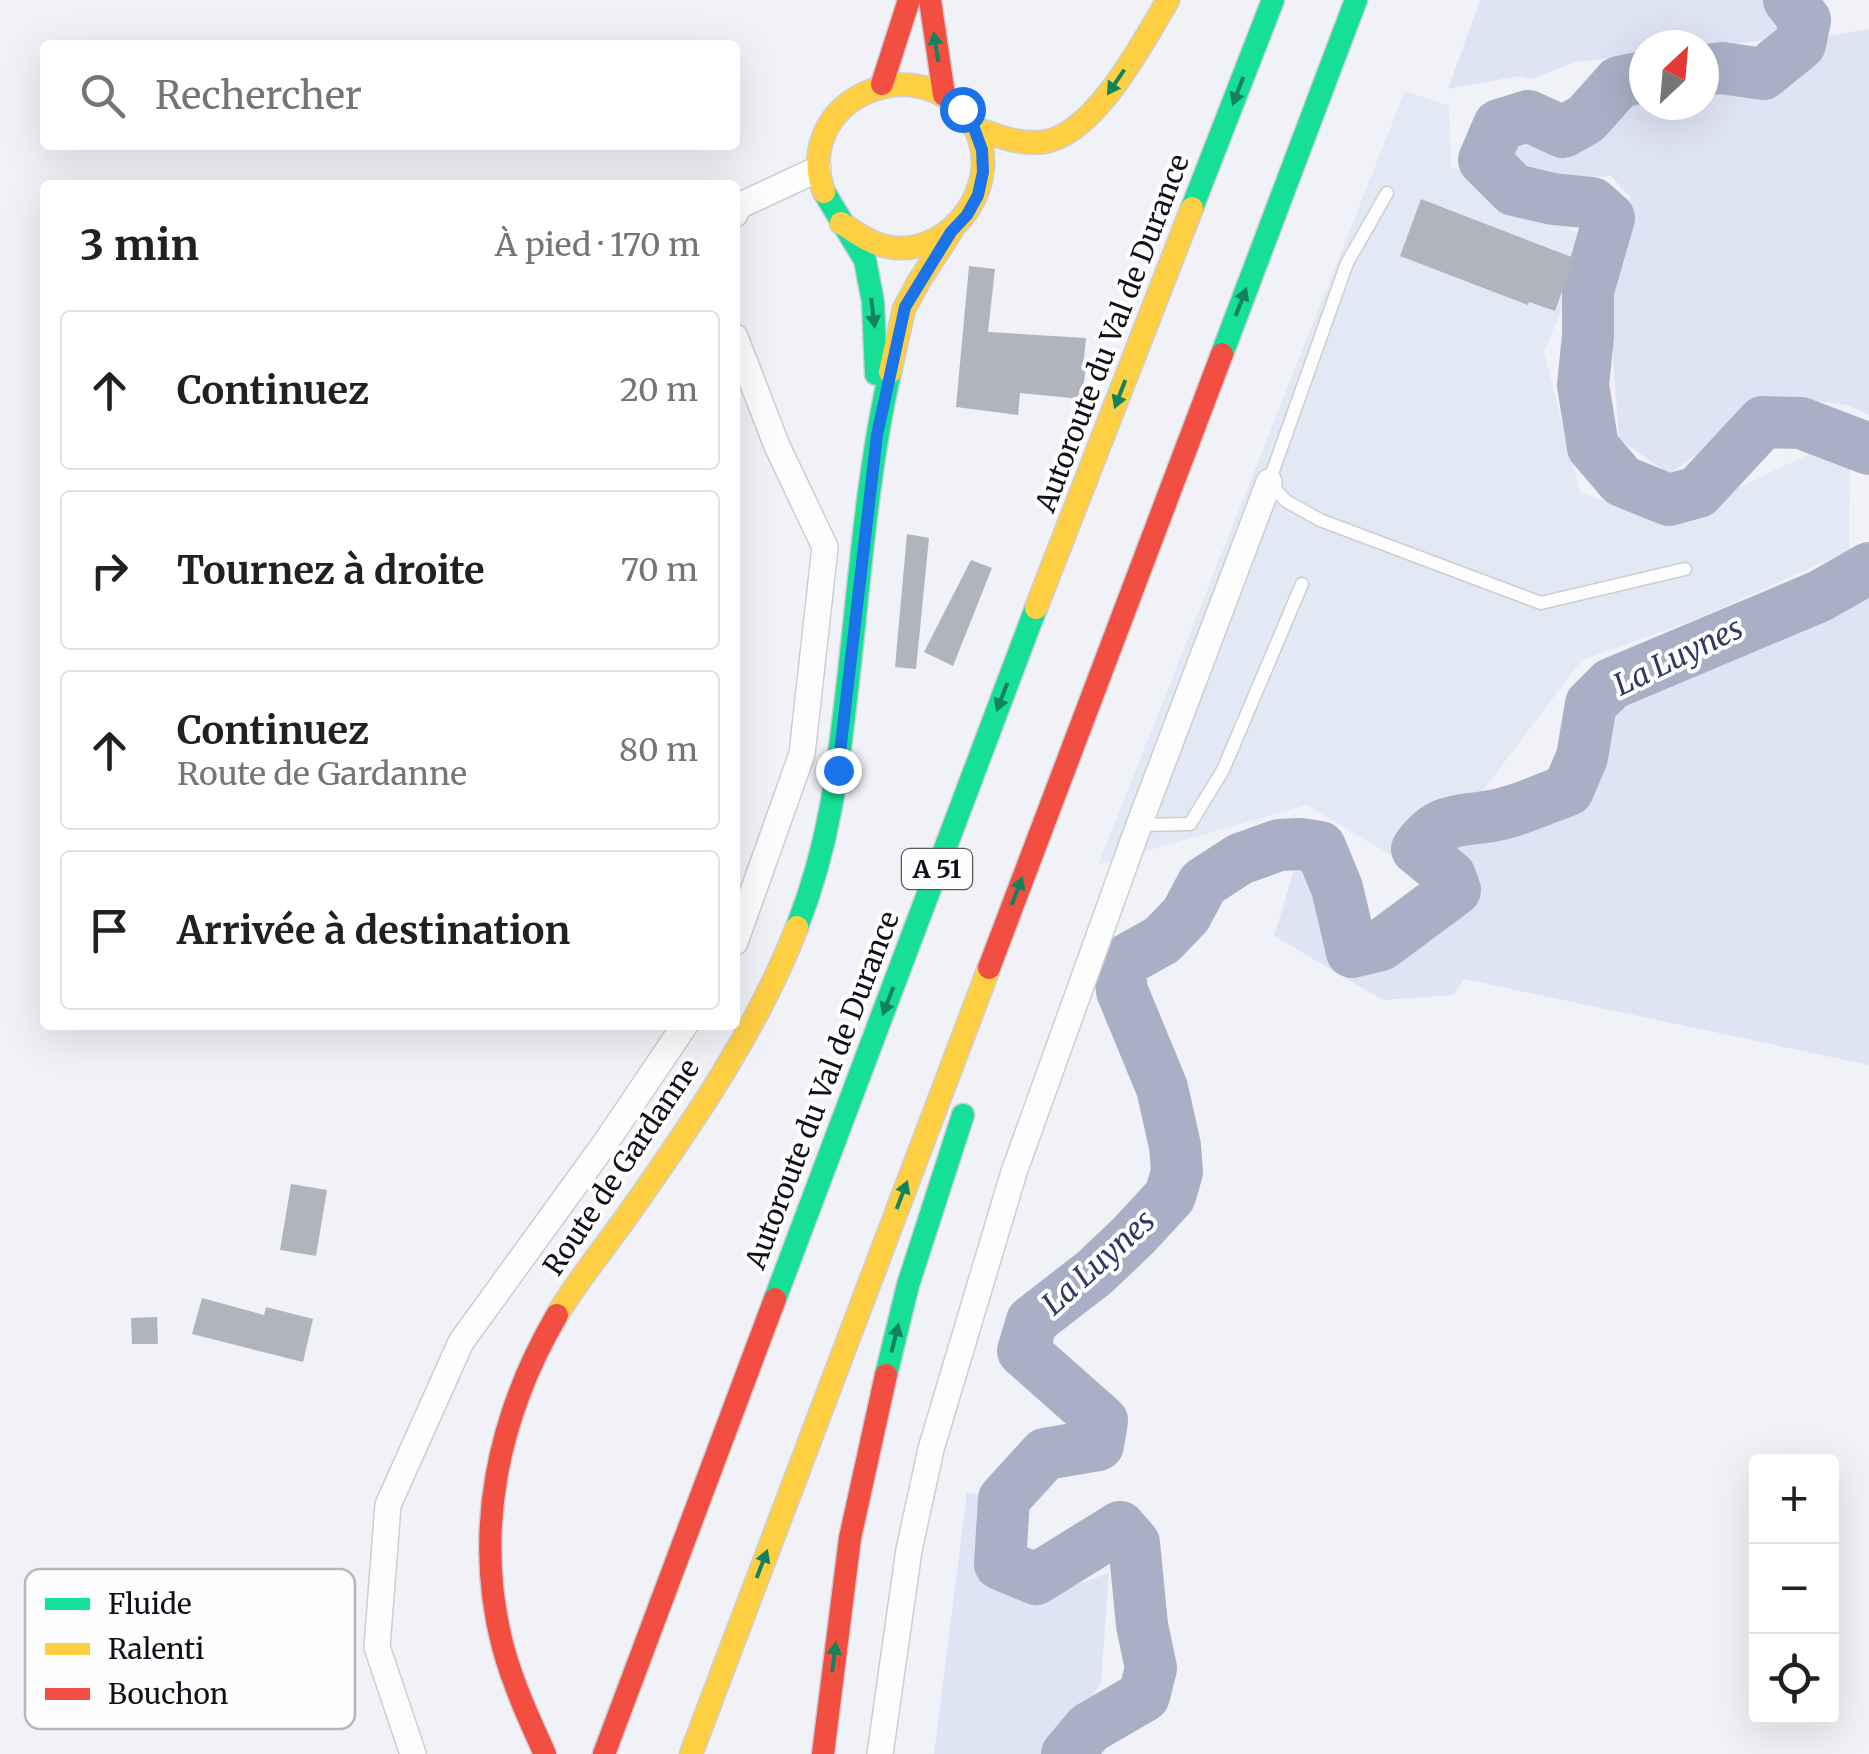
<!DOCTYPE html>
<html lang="fr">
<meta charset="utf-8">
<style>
:root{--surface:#fff;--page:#f2f2f2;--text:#202124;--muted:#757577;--line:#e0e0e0}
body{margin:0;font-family:Merriweather,serif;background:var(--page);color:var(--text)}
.controls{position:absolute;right:30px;bottom:30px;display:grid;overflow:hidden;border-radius:10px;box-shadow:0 10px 40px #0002}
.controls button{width:90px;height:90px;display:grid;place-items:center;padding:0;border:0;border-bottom:2px solid var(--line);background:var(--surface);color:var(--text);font:50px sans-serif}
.compass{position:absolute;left:1629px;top:30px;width:90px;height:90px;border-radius:50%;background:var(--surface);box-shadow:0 10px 40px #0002;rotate:26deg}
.stop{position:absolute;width:30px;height:30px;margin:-22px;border:8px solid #1a73e8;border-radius:50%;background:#fff}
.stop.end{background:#1a73e8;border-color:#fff;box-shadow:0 2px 10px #0008}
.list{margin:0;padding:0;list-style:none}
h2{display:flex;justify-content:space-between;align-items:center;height:130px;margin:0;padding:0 40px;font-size:42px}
h2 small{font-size:32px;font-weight:400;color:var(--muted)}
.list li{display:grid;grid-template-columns:65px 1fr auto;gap:30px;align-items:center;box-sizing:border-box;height:160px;margin:0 20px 20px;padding:0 20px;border:2px solid var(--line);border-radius:10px}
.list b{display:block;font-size:38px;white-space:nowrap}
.list p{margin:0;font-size:32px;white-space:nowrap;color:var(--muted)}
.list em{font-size:32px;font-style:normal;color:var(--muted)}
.icon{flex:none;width:55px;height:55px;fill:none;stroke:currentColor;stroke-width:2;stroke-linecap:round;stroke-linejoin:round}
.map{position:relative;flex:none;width:1869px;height:1754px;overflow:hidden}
.search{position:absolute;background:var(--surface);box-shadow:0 10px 40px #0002;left:40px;top:40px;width:700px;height:110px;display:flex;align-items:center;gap:25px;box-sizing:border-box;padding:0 35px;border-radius:10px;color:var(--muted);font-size:38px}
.panel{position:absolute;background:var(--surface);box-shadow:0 10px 40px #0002;left:40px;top:180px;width:700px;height:850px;border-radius:10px}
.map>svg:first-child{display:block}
.built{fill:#e3e8f5}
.green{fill:#dfe4f5}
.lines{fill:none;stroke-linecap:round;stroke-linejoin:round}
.river{stroke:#a9b0c6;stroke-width:52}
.building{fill:#b2b4bd}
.lane-casing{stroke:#ccced4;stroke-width:15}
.street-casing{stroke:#ccced4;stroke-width:28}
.fast-casing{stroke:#ccced4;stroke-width:25}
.slow-casing{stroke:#ccced4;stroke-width:25}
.jam-casing{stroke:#ccced4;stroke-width:25}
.lane{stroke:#fdfdfe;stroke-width:12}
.street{stroke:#fdfdfe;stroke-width:25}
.fast{stroke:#16e098;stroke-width:22}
.slow{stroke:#ffcf43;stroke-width:22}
.jam{stroke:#f24e42;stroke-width:22}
.oneway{fill:#13835e}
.route{stroke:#1a73e8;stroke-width:12}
.labels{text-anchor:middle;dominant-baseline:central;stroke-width:8;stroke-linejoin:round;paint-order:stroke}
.shield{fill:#fefefe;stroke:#57585d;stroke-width:2.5}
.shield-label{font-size:25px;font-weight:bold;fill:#0f1118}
.street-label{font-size:28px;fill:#0f1118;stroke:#fefefe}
.water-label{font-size:30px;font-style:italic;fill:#2f3963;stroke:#fefefe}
.key{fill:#fefefe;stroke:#b6b7b9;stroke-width:2.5}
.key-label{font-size:28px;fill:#0f1118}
</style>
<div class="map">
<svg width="1869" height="1754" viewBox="0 0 1869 1754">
<rect width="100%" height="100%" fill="#f0f2f8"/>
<!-- built -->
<path class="built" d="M1405,91L1449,106L1451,167L1590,240L1544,352L1580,492L1664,523L1809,454L1850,469L1849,550L1704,616L1582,660L1420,873L1307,805L1098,865Z"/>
<!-- green -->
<g class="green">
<path d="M1480,0H1782L1801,25L1795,37L1704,47V45H1644V54L1576,62L1531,79L1519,76L1448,89Z"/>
<path d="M1869,29V415L1847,405L1794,398L1750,415L1669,474L1619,439L1610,316L1623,253L1630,197L1611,176L1577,179L1529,176L1499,158C1497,141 1504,124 1524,125C1541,127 1558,142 1578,139C1595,136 1605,102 1621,91C1627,87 1636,87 1644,86V105H1704V77C1718,78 1731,83 1746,83C1772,83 1801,61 1812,38Z"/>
<path d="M1869,590V1065L1464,979L1454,995L1383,1000L1274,936L1299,854L1311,852L1317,855L1333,898L1341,942L1347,952L1359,962L1375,960L1402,942L1468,886L1463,873L1430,850L1428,844L1431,838C1479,814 1537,831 1577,787C1603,757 1572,716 1616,690L1762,635L1793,617Z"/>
<path d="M967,1492L995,1498C989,1522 987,1561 1002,1583C1009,1592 1019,1596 1028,1601L1109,1573L1101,1683L1052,1754H934Z"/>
</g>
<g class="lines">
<!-- river -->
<g class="river">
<path d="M1704,70L1722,68L1763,74L1800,44L1805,20L1789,0"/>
<path d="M1644,77L1619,82L1586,119L1563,132L1528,116L1499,125L1484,160L1514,190L1553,199L1592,203L1609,218L1588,291V336L1583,385L1593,447L1622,481L1669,500L1698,492L1763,422L1801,423L1869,449"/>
<path d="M1067,1754L1089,1728L1144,1696L1151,1668L1142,1625L1134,1543L1120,1527L1036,1579L1000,1564L1004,1499L1045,1454L1098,1445L1102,1421L1023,1351L1032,1321L1094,1273L1133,1236L1170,1196L1177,1172L1175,1146L1162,1088L1122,991L1119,964L1162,940L1186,915L1203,883L1240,859L1279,845L1300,844L1320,847L1337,888L1352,952L1381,945L1455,890L1450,876L1417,849C1442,813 1464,823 1501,814C1523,809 1546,798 1568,790L1582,757L1591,704L1611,684L1820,596L1869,568"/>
</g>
</g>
<!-- building -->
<g class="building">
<path d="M1421,199L1574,258L1555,311L1529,302L1528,305L1400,256Z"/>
<path d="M969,266L995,269L988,332L1086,338L1083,368L1086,369L1081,399L1020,393L1018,415L956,407Z"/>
<path d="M907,534L929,538L916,669L895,667Z"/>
<path d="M971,560L992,568L953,666L924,652Z"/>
<path d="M291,1184L327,1190L316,1256L280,1250Z"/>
<path d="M202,1298L264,1315L266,1307L313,1319L303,1362L192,1334Z"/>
<path d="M157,1317L158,1344H132L131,1318Z"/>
</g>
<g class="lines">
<!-- lane casing -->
<g class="lane-casing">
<g id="lane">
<path d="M1387,193L1347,263L1269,482L1286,501L1320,520L1541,603L1685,569"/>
<path d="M1139,825L1190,824L1223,770L1302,584"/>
</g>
</g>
<!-- street casing -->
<g class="street-casing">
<g id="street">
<path d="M735,214L739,206L818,169"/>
<path d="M735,337L777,446L825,547L802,754L735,942"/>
<path d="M413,1754L377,1647L388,1505L461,1342L606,1142L685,1025"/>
<path d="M880,1754L909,1550L931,1449L1014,1172L1139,825L1269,482"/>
</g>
</g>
<!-- fast casing -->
<g class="fast-casing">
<g id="fast">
<path d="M824,192L865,260L873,302L876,374"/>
<path d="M1192,208L1273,0"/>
<path d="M1222,354L1356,0"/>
<path d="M797,927C830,843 838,770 848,681C860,578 867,473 890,372"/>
<path d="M775,1299L1036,608"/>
<path d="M886,1375L908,1285L963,1115"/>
</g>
</g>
<!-- slow casing -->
<g class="slow-casing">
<g id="slow">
<path d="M975,128C997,136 1020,145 1043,142C1095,135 1143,42 1168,0"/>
<path d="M824,192C791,101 917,43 971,122C1008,177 954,258 889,247C871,244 856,233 841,223"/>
<path d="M890,372L904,309L919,281L951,232"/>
<path d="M1036,608L1192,208"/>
<path d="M557,1315C579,1278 607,1245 632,1209C694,1121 758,1028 797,927"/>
<path d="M691,1754L989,968"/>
</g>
</g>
<!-- jam casing -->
<g class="jam-casing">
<g id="jam">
<path d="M930,0L944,95"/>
<path d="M882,84L909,0"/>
<path d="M989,968L1222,354"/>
<path d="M545,1754C529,1719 513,1684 503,1647C473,1532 498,1416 557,1315"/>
<path d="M604,1754L775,1299"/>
<path d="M823,1754L850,1538L886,1375"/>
</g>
</g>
<!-- lane -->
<use href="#lane" class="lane"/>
<!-- street -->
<use href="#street" class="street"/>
<!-- fast -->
<use href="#fast" class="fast"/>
<!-- slow -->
<use href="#slow" class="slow"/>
<!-- jam -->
<use href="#jam" class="jam"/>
</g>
<!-- one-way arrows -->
<defs><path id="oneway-solid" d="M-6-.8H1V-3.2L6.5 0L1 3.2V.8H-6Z" transform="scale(2.5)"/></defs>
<g class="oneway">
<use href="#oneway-solid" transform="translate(936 47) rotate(-99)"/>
<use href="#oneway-solid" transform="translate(1116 82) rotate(124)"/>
<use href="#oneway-solid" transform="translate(1238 91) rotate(111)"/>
<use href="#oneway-solid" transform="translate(1241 302) rotate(-69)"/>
<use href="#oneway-solid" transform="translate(873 313) rotate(83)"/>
<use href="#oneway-solid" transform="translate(1120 394) rotate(111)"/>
<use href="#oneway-solid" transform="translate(1002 697) rotate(111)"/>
<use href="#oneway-solid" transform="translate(1017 891) rotate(-69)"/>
<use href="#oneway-solid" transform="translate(888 1001) rotate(111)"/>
<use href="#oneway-solid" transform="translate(902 1195) rotate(-69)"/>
<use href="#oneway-solid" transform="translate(895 1338) rotate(-76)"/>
<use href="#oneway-solid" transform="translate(762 1564) rotate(-69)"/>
<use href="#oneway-solid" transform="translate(834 1657) rotate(-83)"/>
</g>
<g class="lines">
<!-- route -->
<path class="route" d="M838,770L877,435L905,307L951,232L967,215L978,195L983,172L982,150L974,128L962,109"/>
</g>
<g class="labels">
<!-- shield labels -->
<rect class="shield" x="902" y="849" width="70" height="40" rx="8"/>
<g class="shield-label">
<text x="937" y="869">A 51</text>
</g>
<!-- street labels -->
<g class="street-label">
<text transform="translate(1112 333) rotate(-69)">Autoroute du Val de Durance</text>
<text transform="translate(822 1090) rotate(-69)">Autoroute du Val de Durance</text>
<text transform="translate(621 1167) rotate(-56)">Route de Gardanne</text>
</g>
<!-- water labels -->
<g class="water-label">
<text transform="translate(1678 656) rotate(-26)">La Luynes</text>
<text transform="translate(1098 1262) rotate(-42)">La Luynes</text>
</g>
</g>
<!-- legend -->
<rect x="25" y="1569" width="330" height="160" rx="15" class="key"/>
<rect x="45" y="1598" width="45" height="12" fill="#16e098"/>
<rect x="45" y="1643" width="45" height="12" fill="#ffcf43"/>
<rect x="45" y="1688" width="45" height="12" fill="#f24e42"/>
<g class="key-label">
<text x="108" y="1614">Fluide</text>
<text x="108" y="1659">Ralenti</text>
<text x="108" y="1704">Bouchon</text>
</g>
</svg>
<div class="controls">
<button>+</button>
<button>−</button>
<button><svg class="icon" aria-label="locate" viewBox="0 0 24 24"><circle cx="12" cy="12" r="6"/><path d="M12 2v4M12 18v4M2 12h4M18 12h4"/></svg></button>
</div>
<svg class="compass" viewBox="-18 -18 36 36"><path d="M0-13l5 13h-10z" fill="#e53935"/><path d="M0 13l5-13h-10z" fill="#757577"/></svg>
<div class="stop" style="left:962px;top:109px"></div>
<div class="stop end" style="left:838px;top:770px"></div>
<div class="search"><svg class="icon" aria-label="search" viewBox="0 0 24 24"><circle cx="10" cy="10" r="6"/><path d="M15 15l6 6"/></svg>Rechercher</div>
<section class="panel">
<h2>3 min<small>À pied · 170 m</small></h2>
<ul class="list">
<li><svg class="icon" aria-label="ahead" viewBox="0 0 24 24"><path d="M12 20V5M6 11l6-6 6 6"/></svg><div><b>Continuez</b></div><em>20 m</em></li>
<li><svg class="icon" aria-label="right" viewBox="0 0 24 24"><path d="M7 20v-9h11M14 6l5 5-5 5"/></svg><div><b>Tournez à droite</b></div><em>70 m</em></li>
<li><svg class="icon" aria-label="ahead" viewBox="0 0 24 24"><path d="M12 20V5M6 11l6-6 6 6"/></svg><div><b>Continuez</b><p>Route de Gardanne</p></div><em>80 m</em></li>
<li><svg class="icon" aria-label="arrive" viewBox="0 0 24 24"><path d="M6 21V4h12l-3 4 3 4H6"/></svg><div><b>Arrivée à destination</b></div></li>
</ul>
</section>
</div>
